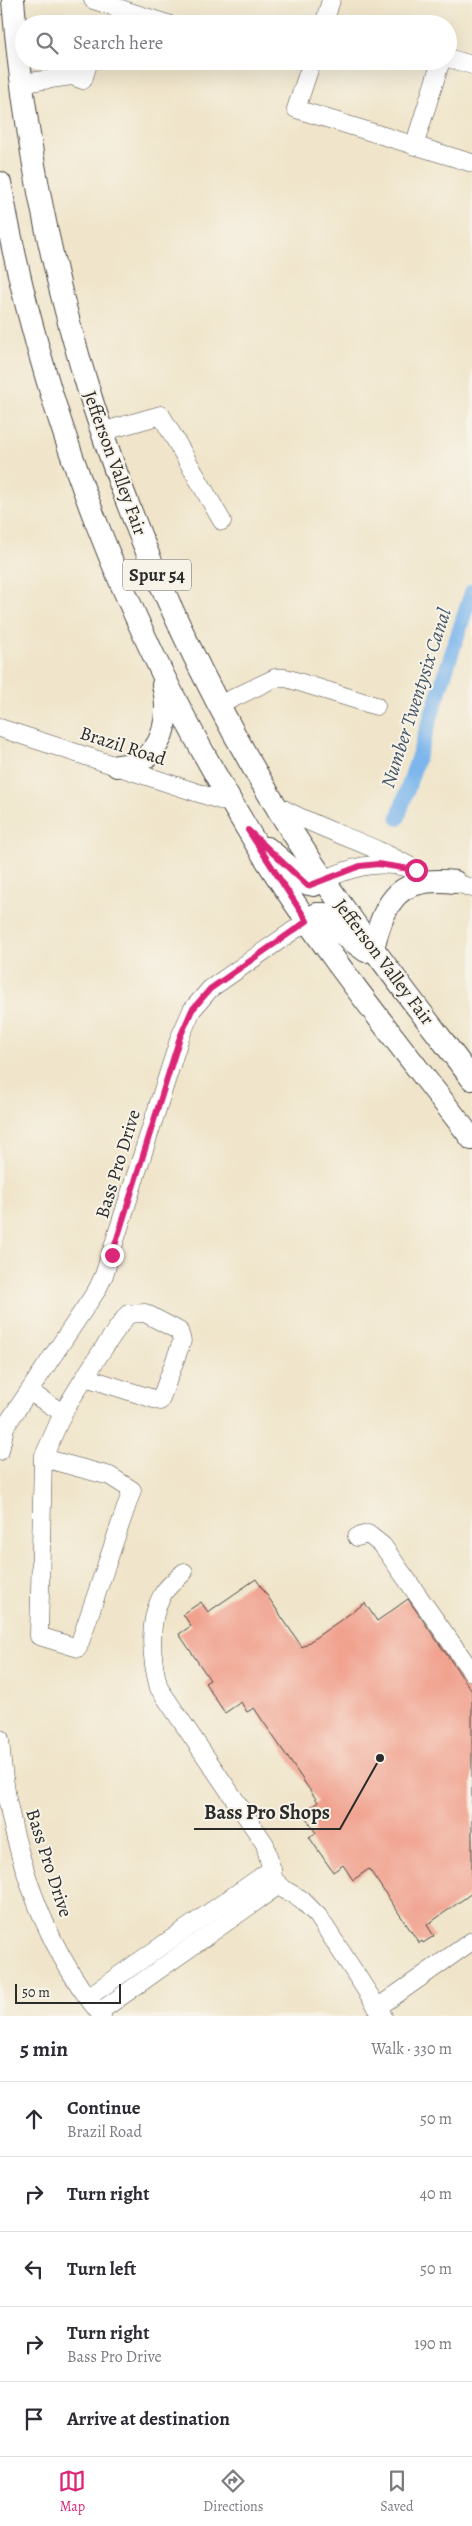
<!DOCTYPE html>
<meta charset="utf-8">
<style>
:root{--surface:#fff;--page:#f2f2f3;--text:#2b2b33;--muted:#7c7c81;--line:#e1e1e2;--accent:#db2777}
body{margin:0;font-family:Alegreya,serif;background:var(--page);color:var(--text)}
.scale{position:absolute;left:15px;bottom:12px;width:106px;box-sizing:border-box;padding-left:5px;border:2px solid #2b2b2b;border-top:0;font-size:14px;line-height:18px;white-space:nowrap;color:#2b2b2b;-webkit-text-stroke:4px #f7f3e8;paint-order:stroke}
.stop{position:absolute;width:15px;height:15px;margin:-11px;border:4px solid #db2777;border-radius:50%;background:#fff}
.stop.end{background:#db2777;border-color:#fff;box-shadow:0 1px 5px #0008}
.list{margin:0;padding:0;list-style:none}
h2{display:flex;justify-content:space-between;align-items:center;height:65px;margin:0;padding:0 20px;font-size:21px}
h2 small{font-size:16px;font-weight:400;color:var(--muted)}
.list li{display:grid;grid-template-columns:32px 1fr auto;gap:15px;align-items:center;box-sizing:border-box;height:75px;padding:0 20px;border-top:1px solid var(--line)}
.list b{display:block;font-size:19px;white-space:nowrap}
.list p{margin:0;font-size:16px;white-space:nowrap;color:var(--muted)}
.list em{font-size:16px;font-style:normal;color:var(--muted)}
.icon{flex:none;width:28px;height:28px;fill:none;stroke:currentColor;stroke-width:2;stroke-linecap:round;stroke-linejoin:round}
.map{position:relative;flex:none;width:472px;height:2016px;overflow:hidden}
.search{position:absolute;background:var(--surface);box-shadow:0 5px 20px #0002;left:15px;right:15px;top:15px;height:55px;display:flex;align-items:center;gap:12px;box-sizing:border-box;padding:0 18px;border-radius:28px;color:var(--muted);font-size:19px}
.sheet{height:440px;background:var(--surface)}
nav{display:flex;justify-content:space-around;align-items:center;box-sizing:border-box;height:70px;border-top:1px solid var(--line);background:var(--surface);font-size:14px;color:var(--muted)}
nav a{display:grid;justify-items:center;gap:2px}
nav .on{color:var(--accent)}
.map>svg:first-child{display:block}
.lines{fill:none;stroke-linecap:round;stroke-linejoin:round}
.canal{stroke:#7bb6ec;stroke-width:15}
.building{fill:#f1a28f}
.minor-casing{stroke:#494743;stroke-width:19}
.major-casing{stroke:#494743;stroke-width:24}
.minor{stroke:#fff;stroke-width:18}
.major{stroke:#fff;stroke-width:22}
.route{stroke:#db2777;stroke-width:6}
.labels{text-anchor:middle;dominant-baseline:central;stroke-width:4;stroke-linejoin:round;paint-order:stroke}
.shield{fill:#f7f3e8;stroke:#686764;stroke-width:1}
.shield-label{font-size:18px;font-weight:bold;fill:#2b2b2b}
.street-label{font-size:19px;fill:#2b2b2b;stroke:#f7f3e8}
.water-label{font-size:20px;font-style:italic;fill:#435565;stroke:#f7f3e8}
.leader{fill:none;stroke:#2b2b2b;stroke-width:2}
.callout-dot{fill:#2b2b2b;stroke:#f7f3e8;stroke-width:2}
.callout-label{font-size:20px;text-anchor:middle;font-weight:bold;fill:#2b2b2b;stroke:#f7f3e8;stroke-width:4;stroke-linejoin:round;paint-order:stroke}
</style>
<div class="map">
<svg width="472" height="2016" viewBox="0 0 472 2016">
<rect width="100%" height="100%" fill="#f7f3e8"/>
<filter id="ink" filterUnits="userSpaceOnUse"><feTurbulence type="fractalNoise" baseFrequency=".02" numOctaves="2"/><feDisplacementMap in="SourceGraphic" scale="10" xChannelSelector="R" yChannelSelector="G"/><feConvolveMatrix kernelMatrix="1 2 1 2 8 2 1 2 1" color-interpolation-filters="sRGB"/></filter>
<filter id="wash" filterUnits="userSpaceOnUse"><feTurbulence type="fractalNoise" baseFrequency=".0096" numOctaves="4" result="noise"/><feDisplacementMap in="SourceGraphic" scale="20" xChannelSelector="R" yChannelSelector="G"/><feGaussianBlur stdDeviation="1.12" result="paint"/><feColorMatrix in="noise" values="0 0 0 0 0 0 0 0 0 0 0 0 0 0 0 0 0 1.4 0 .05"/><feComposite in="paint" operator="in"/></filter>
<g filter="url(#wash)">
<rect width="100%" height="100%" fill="#f0e5ca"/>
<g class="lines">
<!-- canal -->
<path class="canal" d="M398,818L472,591"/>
</g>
<g id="blocks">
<!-- building -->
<path class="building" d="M256,1579L302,1647L365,1603L377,1621L408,1599L472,1691V1893L427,1925L434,1936L423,1943L422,1941L419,1943L369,1869L353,1880L343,1865L333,1872L309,1837L316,1833L303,1813L318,1802L254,1708L247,1712L241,1702L225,1713L205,1683L210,1680L179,1634L191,1626L183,1614L201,1602L208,1612Z"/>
</g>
</g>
<g filter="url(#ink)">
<use href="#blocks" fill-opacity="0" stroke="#494743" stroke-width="1"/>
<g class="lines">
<!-- minor casing -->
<g class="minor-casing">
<g id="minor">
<path d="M93,0L168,24"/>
<path d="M324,24L331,0"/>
<path d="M448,58L472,65"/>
<path d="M312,61L296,109L472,163"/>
<path d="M22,83L72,76L83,80L89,61"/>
<path d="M414,146L441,61"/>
<path d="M101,432L161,415L222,521"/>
<path d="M219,705L275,678H286L376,706"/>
<path d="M0,728L232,804"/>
<path d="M276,805C321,831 372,843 416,870"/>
<path d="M444,879L472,888"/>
<path d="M323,880C350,868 375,860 405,867"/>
<path d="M30,1392L63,1413L43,1458L39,1636L78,1648L132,1490L110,1476L43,1458"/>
<path d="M63,1413C83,1379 104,1346 128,1314L145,1313L179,1331L182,1341L160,1401L85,1377"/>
<path d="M0,1451L5,1427L97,1290L104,1275L180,1037L192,1010L210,989L307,921"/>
<path d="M357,1537L368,1534L383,1546L472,1672"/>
<path d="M184,1572C177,1579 169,1585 164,1592C147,1619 151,1659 159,1688L265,1844L274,1880L285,1890L301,1899L318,1916L383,2016"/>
<path d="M0,1739C6,1834 40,1942 102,2016"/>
<path d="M88,1997L272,1869"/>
<path d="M377,2008L472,1941"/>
<path d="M99,2012L279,1885"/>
</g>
</g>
<!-- major casing -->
<g class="major-casing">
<g id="major">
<path d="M13,0C35,275 122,544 261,781C322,886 398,982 472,1079"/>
<path d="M0,183C42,415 131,640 255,842C319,946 398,1042 472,1139"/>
<path d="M117,766C123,765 131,765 137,762C166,750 170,711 163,685"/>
<path d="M267,848L293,870L304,883L314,885L323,880"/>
<path d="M307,921L317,914H324L340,932L366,951"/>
<path d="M373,948C386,898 399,876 455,882"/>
</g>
</g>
<!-- minor -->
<use href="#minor" class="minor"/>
<!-- major -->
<use href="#major" class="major"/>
</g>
</g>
<g class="lines" filter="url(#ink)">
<!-- route -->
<path class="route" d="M112,1255L180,1037L192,1010L210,989L307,921L248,830L308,886L360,866L378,864L416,870"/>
</g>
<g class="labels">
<!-- shield labels -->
<rect class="shield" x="123" y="559.5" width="68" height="31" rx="4"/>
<g class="shield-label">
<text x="157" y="575">Spur 54</text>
</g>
<!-- street labels -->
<g class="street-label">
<text transform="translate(115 463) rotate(70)">Jefferson Valley Fair</text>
<text transform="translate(123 746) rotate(18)">Brazil Road</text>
<text transform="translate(384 962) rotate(53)">Jefferson Valley Fair</text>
<text transform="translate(118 1164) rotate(-73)">Bass Pro Drive</text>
<text transform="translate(49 1863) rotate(72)">Bass Pro Drive</text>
</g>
<!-- water labels -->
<g class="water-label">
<text transform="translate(416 698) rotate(-72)">Number Twentysix Canal</text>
</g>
</g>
<!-- callouts -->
<path class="leader" d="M380 1758L340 1829H194"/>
<circle class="callout-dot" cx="380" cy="1758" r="5"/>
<g class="callout-label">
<text x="267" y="1819">Bass Pro Shops</text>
</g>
</svg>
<div class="scale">50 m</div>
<div class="stop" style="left:416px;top:870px"></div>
<div class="stop end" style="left:112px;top:1255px"></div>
<div class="search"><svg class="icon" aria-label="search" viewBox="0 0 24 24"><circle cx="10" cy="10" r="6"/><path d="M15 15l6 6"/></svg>Search here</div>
</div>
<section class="sheet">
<h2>5 min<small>Walk · 330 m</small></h2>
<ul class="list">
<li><svg class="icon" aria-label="ahead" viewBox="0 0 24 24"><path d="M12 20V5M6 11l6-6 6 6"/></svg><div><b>Continue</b><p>Brazil Road</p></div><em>50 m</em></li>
<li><svg class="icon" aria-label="right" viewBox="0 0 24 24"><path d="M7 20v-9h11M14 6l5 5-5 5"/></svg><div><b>Turn right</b></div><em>40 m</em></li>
<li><svg class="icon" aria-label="left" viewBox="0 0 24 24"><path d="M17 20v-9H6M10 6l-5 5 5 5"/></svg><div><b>Turn left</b></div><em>50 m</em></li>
<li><svg class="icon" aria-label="right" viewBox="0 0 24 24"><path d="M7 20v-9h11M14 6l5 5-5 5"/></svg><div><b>Turn right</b><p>Bass Pro Drive</p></div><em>190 m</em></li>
<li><svg class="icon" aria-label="arrive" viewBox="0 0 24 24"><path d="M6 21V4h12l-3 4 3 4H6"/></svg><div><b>Arrive at destination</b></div></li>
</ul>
</section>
<nav>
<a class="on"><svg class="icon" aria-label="map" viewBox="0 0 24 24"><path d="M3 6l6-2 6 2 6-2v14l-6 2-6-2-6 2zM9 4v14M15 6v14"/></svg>Map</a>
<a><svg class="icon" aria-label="directions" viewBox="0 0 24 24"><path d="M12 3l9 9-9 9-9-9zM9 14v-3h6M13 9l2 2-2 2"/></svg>Directions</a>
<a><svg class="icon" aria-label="saved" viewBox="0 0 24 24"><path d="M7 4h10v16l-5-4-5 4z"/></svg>Saved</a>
</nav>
